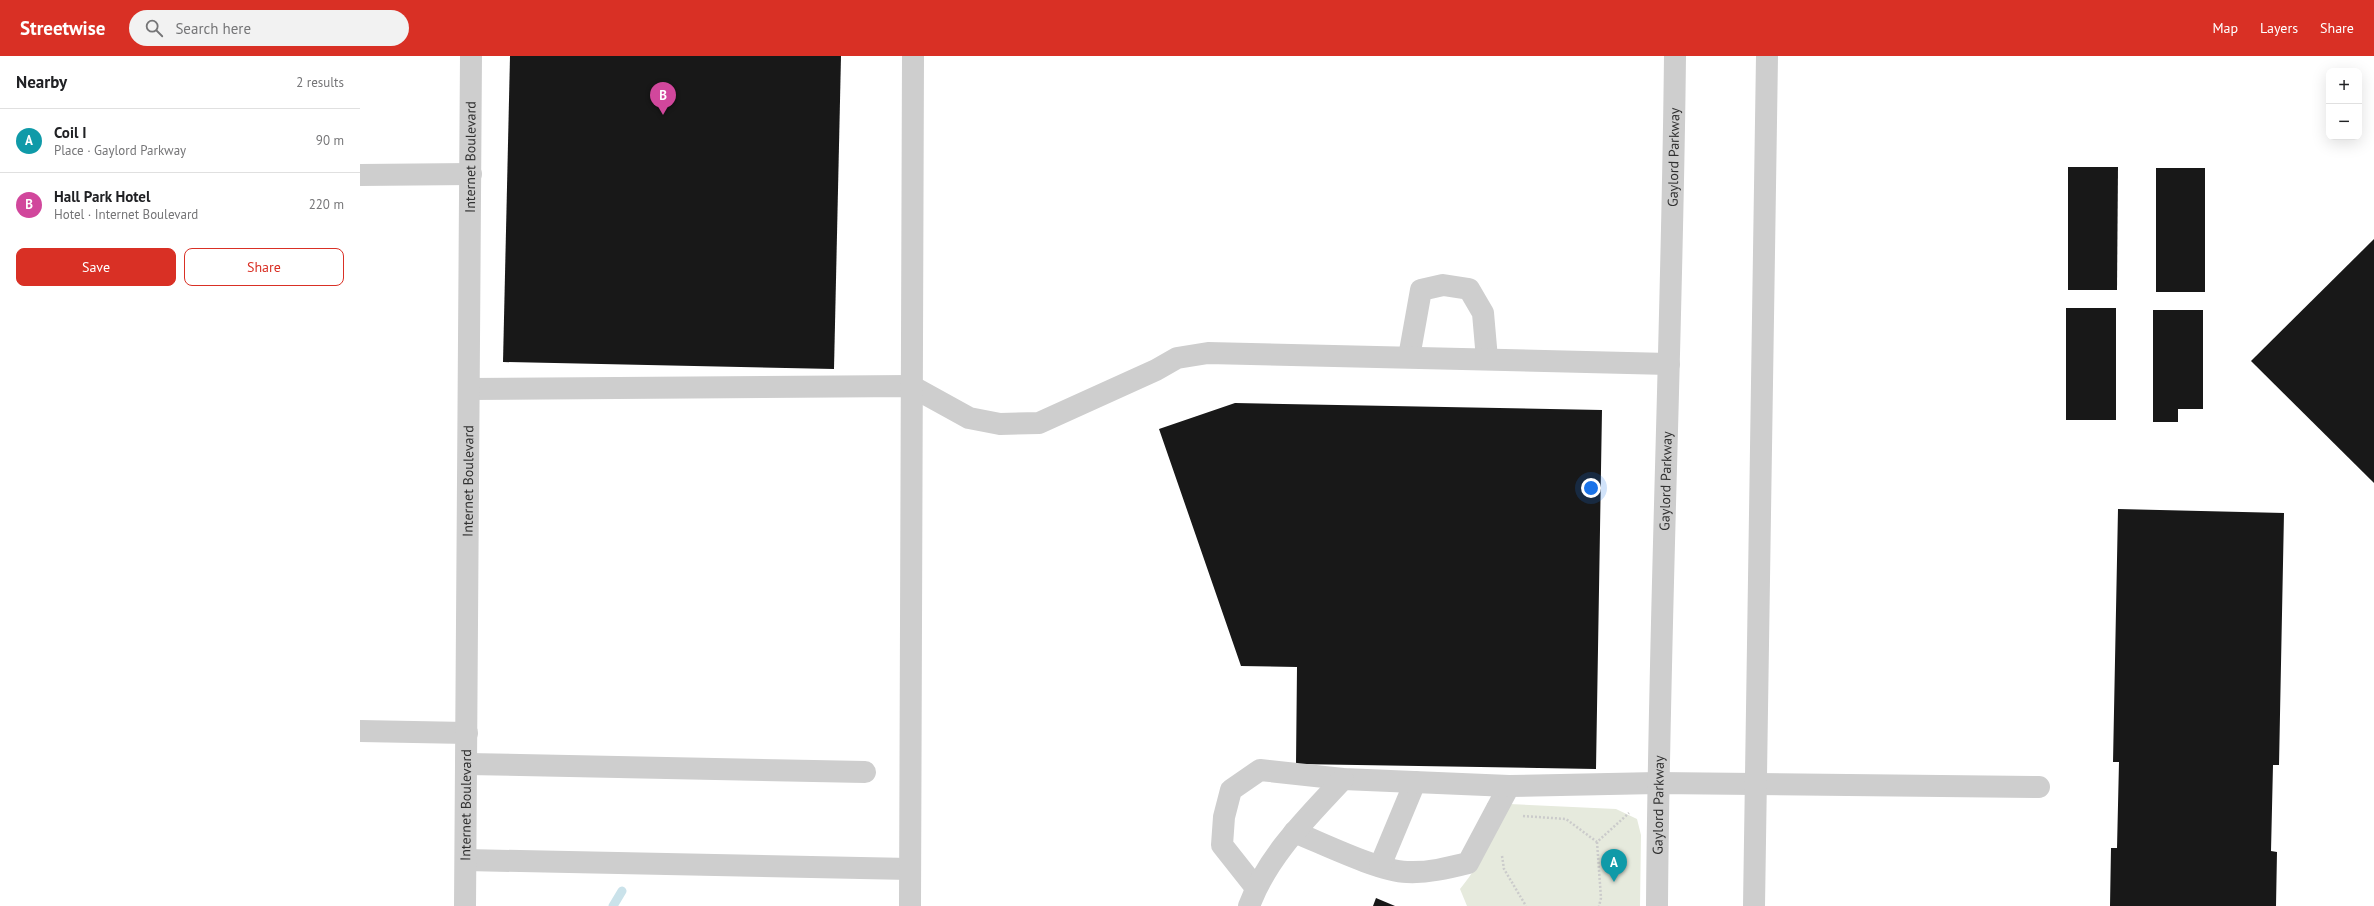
<!DOCTYPE html>
<meta charset="utf-8">
<style>
:root{--surface:#fff;--page:#f2f2f2;--text:#202124;--muted:#757577;--line:#e0e0e0;--accent:#d93025}
body{margin:0;font-family:"PT Sans",sans-serif;background:var(--page);color:var(--text)}
.controls{position:absolute;right:12px;top:12px;display:grid;overflow:hidden;border-radius:8px;box-shadow:0 4px 16px #0002}
.controls button{width:36px;height:36px;display:grid;place-items:center;padding:0;border:0;border-bottom:1px solid var(--line);background:var(--surface);color:var(--text);font:20px sans-serif}
.you{position:absolute;left:1231px;top:432px;width:14px;height:14px;margin:-10px;border:3px solid #fff;border-radius:50%;background:#1a73e8;box-shadow:0 0 0 6px #1a73e833}
.badge{display:grid;place-items:center;width:26px;height:26px;border-radius:50%;background:var(--accent);color:#fff;font-size:13px;font-weight:700}
.pin{position:absolute;translate:-50% -33px;filter:drop-shadow(0 1px 2px #0008)}
.pin::after{content:'';position:absolute;top:21px;width:14px;height:12px;background:inherit;clip-path:polygon(0 0,100% 0,50% 100%)}
.list{margin:0;padding:0;list-style:none}
h2{display:flex;justify-content:space-between;align-items:center;height:52px;margin:0;padding:0 16px;font-size:17px}
h2 small{font-size:13px;font-weight:400;color:var(--muted)}
.list li{display:grid;grid-template-columns:26px 1fr auto;gap:12px;align-items:center;box-sizing:border-box;height:64px;padding:0 16px;border-top:1px solid var(--line)}
.list b{display:block;font-size:15px;white-space:nowrap}
.list p{margin:0;font-size:13px;white-space:nowrap;color:var(--muted)}
.list em{font-size:13px;font-style:normal;color:var(--muted)}
.actions{display:flex;gap:8px;padding:12px 16px}
.actions a{flex:1;padding:9px 0;border:1px solid var(--accent);border-radius:8px;text-align:center;font-size:14px;color:var(--accent)}
.actions .main{background:var(--accent);color:#fff}
.icon{flex:none;width:22px;height:22px;fill:none;stroke:currentColor;stroke-width:2;stroke-linecap:round;stroke-linejoin:round}
.map{position:relative;flex:none;width:2014px;height:850px;overflow:hidden}
header{display:flex;align-items:center;gap:24px;box-sizing:border-box;height:56px;padding:0 20px;background:var(--accent);color:#fff}
header strong{font-size:19px}
nav{display:flex;gap:22px;margin-inline-start:auto;font-size:14px}
.search{width:280px;height:36px;background:var(--page);display:flex;align-items:center;gap:10px;box-sizing:border-box;padding:0 14px;border-radius:22px;color:var(--muted);font-size:15px}
main{display:flex}
aside{flex:1;background:var(--surface)}
.map>svg:first-child{display:block}
.green{fill:#e6eadd}
.lines{fill:none;stroke-linecap:round;stroke-linejoin:round}
.stream{stroke:#cae2ea;stroke-width:9}
.building{fill:#181818}
.path{stroke:#cbcbcb;stroke-width:2.5;stroke-dasharray:2 2;stroke-linecap:butt}
.minor{stroke:#cecece;stroke-width:22}
.labels{text-anchor:middle;dominant-baseline:central;stroke-width:4;stroke-linejoin:round;paint-order:stroke}
.street-label{font-size:14px;fill:#313131;stroke:#fff}
</style>
<header>
<strong>Streetwise</strong>
<div class="search"><svg class="icon" aria-label="search" viewBox="0 0 24 24"><circle cx="10" cy="10" r="6"/><path d="M15 15l6 6"/></svg>Search here</div>
<nav><a>Map</a><a>Layers</a><a>Share</a></nav>
</header>
<main>
<aside>
<h2>Nearby<small>2 results</small></h2>
<ul class="list">
<li><span class="badge" style="background:#0f9aa8">A</span><div><b>Coil I</b><p>Place · Gaylord Parkway</p></div><em>90 m</em></li>
<li><span class="badge" style="background:#d1479c">B</span><div><b>Hall Park Hotel</b><p>Hotel · Internet Boulevard</p></div><em>220 m</em></li>
</ul>
<div class="actions"><a class="main">Save</a><a>Share</a></div>
</aside>
<div class="map">
<svg width="2014" height="850" viewBox="0 0 2014 850">
<rect width="100%" height="100%" fill="#fff"/>
<!-- green -->
<path class="green" d="M1127,747L1256,753L1277,763L1281,779L1280,850H1107L1100,833C1126,802 1125,786 1127,747Z"/>
<g class="lines">
<!-- stream -->
<path class="stream" d="M253,850L262,835"/>
</g>
<!-- building -->
<g class="building">
<path d="M150,0H481L474,313L143,306Z"/>
<path d="M1708,111H1758L1757,234H1708Z"/>
<rect x="1796" y="112" width="49" height="124"/>
<path d="M2014,183V427L1891,305Z"/>
<rect x="1706" y="252" width="50" height="112"/>
<path d="M1793,254H1843V353H1818V366H1793Z"/>
<path d="M875,347L1242,354L1236,713L936,708L937,611L881,610L799,373Z"/>
<path d="M1758,453L1924,457L1919,709H1913L1911,795L1917,796L1916,850H1750L1751,792H1757L1759,706H1753Z"/>
<path d="M1016,842L1035,850H1013Z"/>
</g>
<g class="lines">
<!-- path -->
<g class="path">
<path d="M1163,760L1206,763L1237,786L1269,757"/>
<path d="M1237,786L1241,842L1239,850"/>
<path d="M1142,800L1144,813L1166,850"/>
</g>
<!-- minor -->
<g class="minor">
<path d="M0,119L111,118"/>
<path d="M1049,301L1061,234L1083,229L1109,233L1123,257L1127,303"/>
<path d="M109,333L551,330L609,362L640,368L679,367L796,314L817,302L848,297L1309,308"/>
<path d="M0,675L107,677"/>
<path d="M107,708L505,716"/>
<path d="M934,776C962,787 1018,815 1047,816C1068,817 1088,812 1108,807L1149,730"/>
<path d="M106,804L550,813"/>
<path d="M1020,810L1055,726"/>
<path d="M896,832L862,789L864,761L871,734L900,714L983,723L1149,730L1297,727L1679,731"/>
<path id="s1" d="M105,850L111,0"/>
<path d="M550,850L553,0"/>
<path d="M889,850C908,799 947,762 983,723"/>
<path id="s2" d="M1297,850C1299,567 1312,283 1315,0"/>
<path d="M1394,850L1407,0"/>
</g>
</g>
<g class="labels">
<!-- street labels -->
<g class="street-label">
<text stroke="none"><textPath href="#s1" startOffset="749">Internet Boulevard</textPath></text>
<text stroke="none"><textPath href="#s2" startOffset="749">Gaylord Parkway</textPath></text>
<text stroke="none"><textPath href="#s1" startOffset="425">Internet Boulevard</textPath></text>
<text stroke="none"><textPath href="#s2" startOffset="425">Gaylord Parkway</textPath></text>
<text stroke="none"><textPath href="#s1" startOffset="101">Internet Boulevard</textPath></text>
<text stroke="none"><textPath href="#s2" startOffset="101">Gaylord Parkway</textPath></text>
</g>
</g>
</svg>
<div class="controls">
<button>+</button>
<button>−</button>
</div>
<div class="you"></div>
<div class="pin badge" style="left:1254px;top:826px;background:#0f9aa8">A</div>
<div class="pin badge" style="left:303px;top:59px;background:#d1479c">B</div>
</div>
</main>
